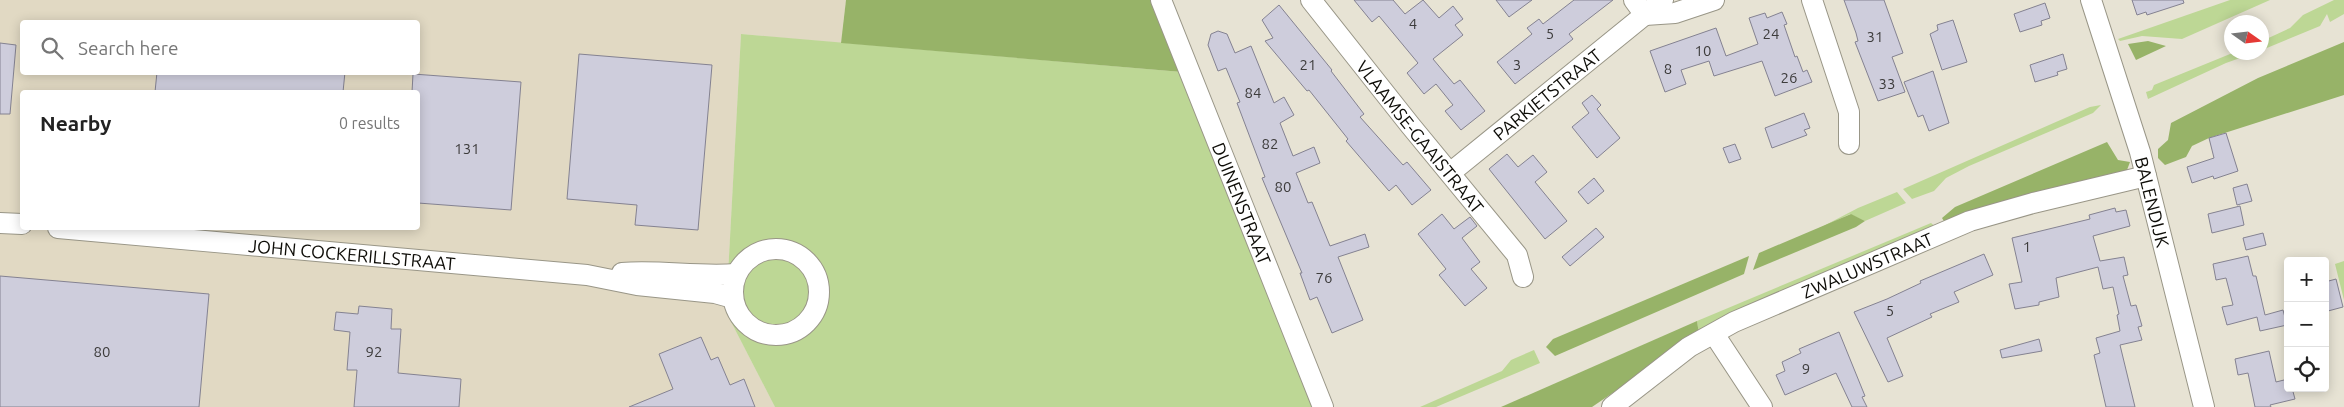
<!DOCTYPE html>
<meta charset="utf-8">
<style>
:root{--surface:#fff;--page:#f6f6f6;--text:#222;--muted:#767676;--line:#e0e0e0}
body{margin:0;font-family:Ubuntu,sans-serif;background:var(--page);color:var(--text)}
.controls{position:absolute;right:15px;bottom:15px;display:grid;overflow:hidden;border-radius:5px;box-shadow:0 2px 12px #0003}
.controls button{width:45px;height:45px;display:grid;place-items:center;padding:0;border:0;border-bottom:1px solid var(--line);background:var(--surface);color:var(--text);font:25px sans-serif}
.compass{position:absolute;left:2224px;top:15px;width:45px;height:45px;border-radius:50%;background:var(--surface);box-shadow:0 2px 12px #0003;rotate:104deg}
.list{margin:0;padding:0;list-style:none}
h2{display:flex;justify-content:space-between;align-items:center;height:65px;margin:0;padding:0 20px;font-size:21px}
h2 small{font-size:16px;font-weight:400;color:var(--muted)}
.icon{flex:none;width:28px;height:28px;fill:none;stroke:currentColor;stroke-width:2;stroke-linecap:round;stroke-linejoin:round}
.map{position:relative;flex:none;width:2344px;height:407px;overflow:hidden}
.search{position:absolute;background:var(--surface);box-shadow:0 2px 12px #0003;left:20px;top:20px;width:400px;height:55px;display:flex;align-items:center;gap:12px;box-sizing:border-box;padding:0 18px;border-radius:5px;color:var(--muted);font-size:19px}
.panel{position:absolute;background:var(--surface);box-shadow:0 2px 12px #0003;left:20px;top:90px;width:400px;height:140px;border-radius:5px}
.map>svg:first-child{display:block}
.industrial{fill:#e1d9c3;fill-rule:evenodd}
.green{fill:#bdd795}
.forest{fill:#97b368}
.building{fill:#cecddc;stroke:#848291}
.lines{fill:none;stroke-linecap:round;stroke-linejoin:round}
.minor-casing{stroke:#999687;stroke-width:22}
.minor{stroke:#fff;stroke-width:20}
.labels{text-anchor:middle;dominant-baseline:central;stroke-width:4;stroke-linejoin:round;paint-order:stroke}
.number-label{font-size:15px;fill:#3d3c3c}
.street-label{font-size:18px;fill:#0d0c07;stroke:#fff}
</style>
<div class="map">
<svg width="2344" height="407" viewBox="0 0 2344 407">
<rect width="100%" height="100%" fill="#e7e3d4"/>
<!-- industrial -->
<path class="industrial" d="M0,0H846L841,43L741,34L726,312L775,407H0ZM22,22H418V72H22ZM22,92H418V228H22Z"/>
<!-- green -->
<g class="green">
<path d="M2230,0H2270L2182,39L2142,36L2120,41L2118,39Z"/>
<path d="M2334,0H2344V14L2330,22L2327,14L2320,26L2262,50V41L2290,28L2303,15Z"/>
<path d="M741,34L1182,72L1312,407H775L726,312Z"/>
<path d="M2235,52L2254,53L2226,63L2148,99L2146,92L2152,90L2154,85Z"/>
<path d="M2101,105L2093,113L1969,166L1946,178L1934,191L1912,199L1903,189L2090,107Z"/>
<path d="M1897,192L1906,203L1865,221L1850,214L1812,232L1858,208Z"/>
<path d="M1931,223L1937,228L1699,334L1697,321Z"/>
<path d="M2344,261V300L2335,264Z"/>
<path d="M1534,350L1540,363L1436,407H1420L1502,371L1511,360Z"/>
</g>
<!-- forest -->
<g class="forest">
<path d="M846,0H1153L1182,72L841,43Z"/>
<path d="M2148,41L2166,46L2136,60L2128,44Z"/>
<path d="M2344,42V95L2209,138L2192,146L2186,157L2165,165L2158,158V149L2168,140L2171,123L2258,78Z"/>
<path d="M2107,142L2118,160L2130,162L2127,170L2120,175L1945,223L1942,218L1955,207Z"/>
<path d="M1851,214L1865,221L1856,227L1753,270L1759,253Z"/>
<path d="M1749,256L1744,274L1555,356L1546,347L1553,339Z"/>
<path d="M1697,321L1699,334L1592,407H1501Z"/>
</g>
<!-- building -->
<g class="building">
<path d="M1354,0H1393L1405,14L1423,0L1439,18L1453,6L1463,19L1455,25L1463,35L1433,59L1454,84L1460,80L1485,111L1461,130L1445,111L1453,105L1436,84L1424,94L1407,73L1418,63L1379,16L1372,22Z"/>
<path d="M1496,0H1532L1509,17Z"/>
<path d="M1574,0H1613L1569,34L1573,39L1515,84L1497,62L1532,34L1527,28L1539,19L1543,24Z"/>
<path d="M1844,0H1884L1903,53L1892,57L1905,92L1878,101L1855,42L1858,41L1856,33Z"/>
<path d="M2132,0H2183L2184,3L2147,15L2146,12L2137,15Z"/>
<path d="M2045,3L2050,18L2041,21L2042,25L2020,32L2014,14Z"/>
<path d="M1279,5L1332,70L1331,71L1364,114L1360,117L1403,165L1407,162L1431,190L1412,205L1396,185L1389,191L1346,141L1348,139L1309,90L1307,91L1265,41L1273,38L1262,20Z"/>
<path d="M1782,12L1787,24L1784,25L1795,57L1797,56L1803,72L1807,70L1812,82L1775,96L1762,61L1714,76L1709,61L1681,70L1686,84L1665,92L1650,51L1716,28L1726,56L1758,44L1749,18L1765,13L1767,18Z"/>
<path d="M1953,20L1967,62L1942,70L1930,34L1938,30L1937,25Z"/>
<path d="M1218,31L1227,34L1235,53L1251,46L1274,103L1284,97L1294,115L1280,123L1293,156L1314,147L1320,163L1296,173L1308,203L1312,202L1330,246L1365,234L1369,247L1338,257L1363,320L1332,333L1317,297L1310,300L1300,273H1302L1262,178L1265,177L1237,103L1240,102L1226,68L1218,71L1208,45L1211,34Z"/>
<path d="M0,43L16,45L10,114H0Z"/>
<path d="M579,54L712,65L698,230L635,225L637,205L567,199Z"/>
<path d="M2063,54L2067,69L2057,72L2058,75L2035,82L2030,65Z"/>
<path d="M1933,71L1949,123L1929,131L1923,115L1918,117L1904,82Z"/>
<path d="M157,72H345L343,92H155Z"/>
<path d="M413,74L521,82L511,210L418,203V92H412Z"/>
<path d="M1592,95L1601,105L1597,109L1620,138L1597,158L1572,127L1589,113L1582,103Z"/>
<path d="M1804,113L1810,128L1804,130L1807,135L1772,148L1765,128Z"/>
<path d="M2226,133L2238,171L2214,179L2213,176L2192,183L2187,167L2214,158L2209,138Z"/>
<path d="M1735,144L1741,159L1729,163L1723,148Z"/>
<path d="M1507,154L1518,167L1533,155L1547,172L1535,182L1567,221L1545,239L1489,169Z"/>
<path d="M1594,178L1604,191L1588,204L1578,192Z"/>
<path d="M2247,184L2252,201L2237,205L2233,188Z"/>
<path d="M2240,206L2244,225L2212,233L2208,214Z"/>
<path d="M2115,208L2116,212L2126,210L2130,226L2093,236L2100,261L2124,257L2128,275L2123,276L2131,306L2136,305L2142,326L2138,327L2142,340L2120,345L2135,407H2106L2094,355L2100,353L2096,338L2120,331L2117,315L2119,314L2113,287L2103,289L2098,267L2056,278L2059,297L2039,302V305L2015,309L2009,284L2022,282L2012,238L2090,219L2089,215Z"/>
<path d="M1442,214L1454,229L1470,217L1477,226L1462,238L1480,262L1471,269L1487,288L1465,306L1439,275L1446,269L1418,234Z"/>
<path d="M1596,228L1604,237L1570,266L1562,257Z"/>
<path d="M2263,233L2266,245L2246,250L2243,238Z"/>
<path d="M1984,254L1993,275L1954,292L1959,302L1930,314L1932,317L1887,338L1903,376L1888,382L1854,312L1887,299L1921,283L1920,281Z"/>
<path d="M2248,256L2253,276H2256L2265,315L2283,310L2287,325L2260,331L2257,317L2227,325L2222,307L2233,305L2226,278L2216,280L2213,264Z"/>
<path d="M0,276L209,294L199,407H0Z"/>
<path d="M2336,279L2343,307L2328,311L2325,299V282Z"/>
<path d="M359,306L392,309L391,329H401L398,373L461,379L459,407H354L357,370H347L350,332L334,330L336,312L358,314Z"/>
<path d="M1839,332L1865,396L1862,397L1867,407H1852L1836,373L1785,395L1776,375L1785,371L1782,362L1801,353L1799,349Z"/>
<path d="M701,337L711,360L718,357L730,385L744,379L755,407H629L673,389L659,354Z"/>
<path d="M2039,339L2042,351L2002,358L2000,350Z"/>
<path d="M2269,351L2276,382L2288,379V388H2292L2295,399L2270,405L2271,407H2255L2248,373L2238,375L2235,359Z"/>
</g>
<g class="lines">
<!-- minor casing -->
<g class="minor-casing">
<g id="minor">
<path id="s1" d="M1161,0L1323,407"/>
<path id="s2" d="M1311,0L1410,125L1517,255L1523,277"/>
<path d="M1634,0L1645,15"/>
<path d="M1812,0L1849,112V144"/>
<path id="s3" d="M2091,0L2140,152L2204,407"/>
<path d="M1645,15L1675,13L1714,0"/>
<path id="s4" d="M1450,173L1663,0"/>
<path d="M0,223L22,224"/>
<path id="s5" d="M58,228L587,275L637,285L715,293L733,298"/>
<circle cx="776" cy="292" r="43"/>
<path d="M622,273C660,270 698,277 736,274"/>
<path d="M1714,334L1762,407"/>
<path id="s6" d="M1612,407L1689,347L1734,322L1970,221L2033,203L2146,176"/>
</g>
</g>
<!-- minor -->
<use href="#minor" class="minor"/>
</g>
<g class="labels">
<!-- number labels -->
<g class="number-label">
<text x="1413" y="23">4</text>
<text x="1550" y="33">5</text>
<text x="1771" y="33">24</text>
<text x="1875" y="36">31</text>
<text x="1703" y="50">10</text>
<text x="1308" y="64">21</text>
<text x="1517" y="64">3</text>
<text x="1668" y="68">8</text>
<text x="1789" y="77">26</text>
<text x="1887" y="83">33</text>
<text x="1253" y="92">84</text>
<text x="1270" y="143">82</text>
<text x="467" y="148">131</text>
<text x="1283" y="186">80</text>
<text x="2027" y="246">1</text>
<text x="1324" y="277">76</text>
<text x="1890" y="310">5</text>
<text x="102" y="351">80</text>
<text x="374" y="351">92</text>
<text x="1806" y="368">9</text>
</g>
<!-- street labels -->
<g class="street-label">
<text stroke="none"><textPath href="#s4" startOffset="125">PARKIETSTRAAT</textPath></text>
<text stroke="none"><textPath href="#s2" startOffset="175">VLAAMSE-GAAISTRAAT</textPath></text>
<text stroke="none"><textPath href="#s3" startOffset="211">BALENDIJK</textPath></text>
<text stroke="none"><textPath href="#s1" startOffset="219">DUINENSTRAAT</textPath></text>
<text stroke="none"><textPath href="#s5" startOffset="295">JOHN COCKERILLSTRAAT</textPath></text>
<text stroke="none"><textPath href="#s6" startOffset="294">ZWALUWSTRAAT</textPath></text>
</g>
</g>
</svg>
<div class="controls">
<button>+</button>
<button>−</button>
<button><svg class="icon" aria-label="locate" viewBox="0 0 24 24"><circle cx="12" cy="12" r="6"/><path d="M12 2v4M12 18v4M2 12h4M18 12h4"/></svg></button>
</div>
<svg class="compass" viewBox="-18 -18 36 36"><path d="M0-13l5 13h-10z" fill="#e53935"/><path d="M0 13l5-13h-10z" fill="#767676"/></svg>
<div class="search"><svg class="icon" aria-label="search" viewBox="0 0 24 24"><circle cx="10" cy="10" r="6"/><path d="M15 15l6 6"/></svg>Search here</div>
<section class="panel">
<h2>Nearby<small>0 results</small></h2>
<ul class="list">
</ul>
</section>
</div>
